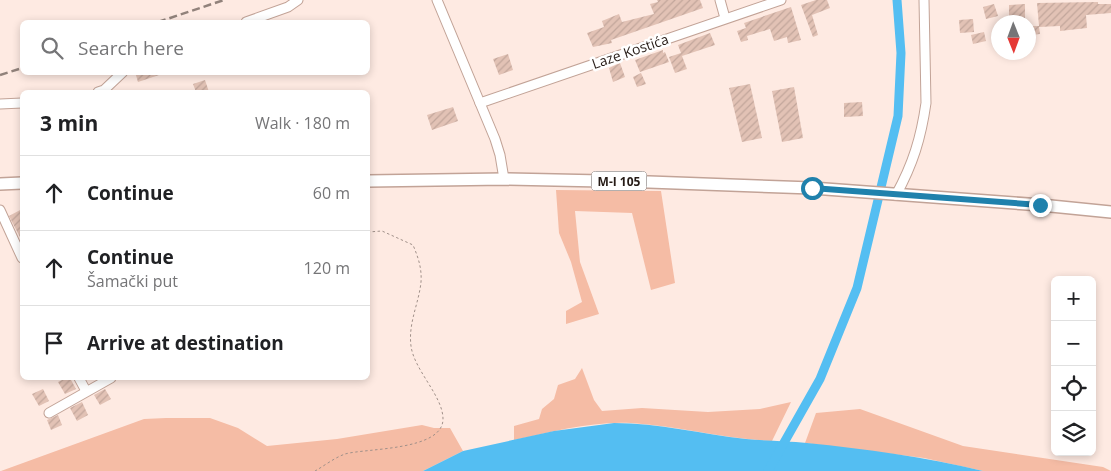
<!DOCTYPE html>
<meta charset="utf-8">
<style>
:root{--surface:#fff;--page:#f6f6f6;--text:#202124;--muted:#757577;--line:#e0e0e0}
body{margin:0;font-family:"Open Sans",sans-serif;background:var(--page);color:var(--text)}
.controls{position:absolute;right:15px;bottom:15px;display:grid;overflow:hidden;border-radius:8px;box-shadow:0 2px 8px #0003}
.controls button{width:45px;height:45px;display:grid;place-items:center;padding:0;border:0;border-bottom:1px solid var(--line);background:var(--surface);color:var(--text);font:25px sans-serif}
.compass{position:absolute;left:991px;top:15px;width:45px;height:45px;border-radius:50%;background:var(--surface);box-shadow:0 2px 8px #0003;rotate:179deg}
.stop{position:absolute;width:15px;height:15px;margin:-11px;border:4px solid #1f81ac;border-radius:50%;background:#fff}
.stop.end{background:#1f81ac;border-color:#fff;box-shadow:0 1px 5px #0008}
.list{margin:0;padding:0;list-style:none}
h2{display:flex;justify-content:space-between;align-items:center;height:65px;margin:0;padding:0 20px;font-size:21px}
h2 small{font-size:16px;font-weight:400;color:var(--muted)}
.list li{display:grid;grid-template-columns:32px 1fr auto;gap:15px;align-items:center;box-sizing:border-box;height:75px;padding:0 20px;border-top:1px solid var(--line)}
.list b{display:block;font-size:19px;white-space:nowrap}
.list p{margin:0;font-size:16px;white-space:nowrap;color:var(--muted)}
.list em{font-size:16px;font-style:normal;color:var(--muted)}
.icon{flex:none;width:28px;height:28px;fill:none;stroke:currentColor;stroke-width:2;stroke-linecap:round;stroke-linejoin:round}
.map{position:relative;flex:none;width:1111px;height:471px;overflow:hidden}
.search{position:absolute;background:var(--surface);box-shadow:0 2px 8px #0003;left:20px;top:20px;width:350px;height:55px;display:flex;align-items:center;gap:12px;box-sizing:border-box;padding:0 18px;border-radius:8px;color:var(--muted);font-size:19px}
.panel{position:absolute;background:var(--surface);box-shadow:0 2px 8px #0003;left:20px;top:90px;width:350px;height:290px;border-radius:8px}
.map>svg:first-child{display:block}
.grass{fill:#f5bca5}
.water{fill:#54bef2}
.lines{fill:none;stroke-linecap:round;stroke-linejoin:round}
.canal{stroke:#54bef2;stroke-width:9}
.building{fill:url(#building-hatch)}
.minor-casing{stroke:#c2a397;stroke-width:11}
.major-casing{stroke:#c2a397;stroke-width:14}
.path{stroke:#a09089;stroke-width:1;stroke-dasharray:2.5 2.5;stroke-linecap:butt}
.minor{stroke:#fff;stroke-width:9}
.major{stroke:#fff;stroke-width:11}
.rail{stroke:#91827b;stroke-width:2.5;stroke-dasharray:8 4;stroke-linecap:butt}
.route{stroke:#1f81ac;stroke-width:6}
.labels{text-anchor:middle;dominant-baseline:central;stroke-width:5;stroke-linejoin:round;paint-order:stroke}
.shield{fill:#fff;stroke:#675f5c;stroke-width:1}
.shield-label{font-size:12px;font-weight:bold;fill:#261b16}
.street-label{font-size:14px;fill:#261b16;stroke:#fff}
</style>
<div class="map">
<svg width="1111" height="471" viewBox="0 0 1111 471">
<defs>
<pattern id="building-hatch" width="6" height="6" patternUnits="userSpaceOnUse" patternTransform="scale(1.25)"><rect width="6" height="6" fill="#e2c2b5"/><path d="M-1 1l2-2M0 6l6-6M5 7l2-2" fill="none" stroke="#c2a69b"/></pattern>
</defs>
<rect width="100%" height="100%" fill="#feeae2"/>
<!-- grass -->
<g class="grass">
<path d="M556,190L661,191L675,283L651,290L632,213L575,211L580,262L599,314L566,324V311L582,302L571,262L559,233Z"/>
<path d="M582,368L594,400L602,411L642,408L708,412L760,409L791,402L772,441C725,439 679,426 631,423C592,421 552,432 514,440V426L539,419L542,409L554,399L558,385L575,379Z"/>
<path d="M860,409L963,446L1103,467L1111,471H983L924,458L805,443L816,413Z"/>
<path d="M166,418H210L238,428L267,446L337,439L422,425L434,428H450L463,451L423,471H1L144,419Z"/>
</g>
<!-- water -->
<path class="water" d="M614,423C659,423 702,434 746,439C766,441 787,441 807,443C866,449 925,457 983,471H423L463,451L554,431Z"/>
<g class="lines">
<!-- canal -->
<path class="canal" d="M768,471L820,379L857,288L898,116L901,53L897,0"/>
</g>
<!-- building -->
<g class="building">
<path d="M657,0H700L703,8L611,40L612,43L593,47L587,33L604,27L602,21L619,14L622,22L654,14L650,4L658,2Z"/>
<path d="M816,0H827L830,8L812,15L818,35L813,37L801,5Z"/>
<path d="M1098,2V4H1111V13L1086,15L1087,28L1060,31V26L1039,27L1040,34L1031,35L1030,26H1039L1037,3Z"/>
<path d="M994,4L998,16L986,19L983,7Z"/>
<path d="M1025,4V18H1009V5Z"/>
<path d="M791,7L801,40L788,43L787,37L774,41L770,29L747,36L748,40L741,42L737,31L746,28L744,23Z"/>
<path d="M973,19L974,32L960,33L959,20Z"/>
<path d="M984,32L986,41L973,44L971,35Z"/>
<path d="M710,33L715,45L682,56L687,69L675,73L669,57L681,53L678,45Z"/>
<path d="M663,50V53L665,52L669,62L640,72L635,60Z"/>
<path d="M508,54L513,70L499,75L493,59Z"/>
<path d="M620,63L625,77L613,82L609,68Z"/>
<path d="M135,72H162V74L138,82Z"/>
<path d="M641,73L646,84L637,87L633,77Z"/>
<path d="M205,80L209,92H196L193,84Z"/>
<path d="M750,84L762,138L742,142L729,88Z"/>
<path d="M794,87L803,138L782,142L772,91Z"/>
<path d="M862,102L863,116L844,117V103Z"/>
<path d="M453,107L458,121L432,130L427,115Z"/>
<path d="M22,209V241L9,216Z"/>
<path d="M66,378H70L76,389L65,394L58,382Z"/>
<path d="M43,389L49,401L39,406L32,394Z"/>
<path d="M105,389L111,399L100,405L94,395Z"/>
<path d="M82,402L88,415L77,421L70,408Z"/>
<path d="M58,415L62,425L51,430L47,420Z"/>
</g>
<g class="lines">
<!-- minor casing -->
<g class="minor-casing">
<g id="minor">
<path d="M437,0L495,139L500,155L504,179"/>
<path d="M720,0L725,18"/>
<path d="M246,22L288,7L298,0"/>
<path d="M98,92L104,90L123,72"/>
<path d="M480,103L781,0"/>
<path d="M0,104L22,103"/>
<path d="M896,195C913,164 921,138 926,103L924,0"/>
<path d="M0,210L22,258"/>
<path d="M79,378L86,391"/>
<path d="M49,413L111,378"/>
</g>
</g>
<!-- major casing -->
<g class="major-casing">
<g id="major">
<path d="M368,181L504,179L649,182L812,188L1041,205L1111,212"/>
<path d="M0,184L22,183"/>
</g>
</g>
<!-- path -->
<path class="path" d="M315,471C324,466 334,458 345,454C366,448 443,451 443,419C443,396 414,370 411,346C408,323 419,303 421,282C422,268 418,257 413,245L382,231L368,232"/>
<!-- minor -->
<use href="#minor" class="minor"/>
<!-- major -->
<use href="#major" class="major"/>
<!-- rail -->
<g class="rail">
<path d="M158,22L224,0"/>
<path d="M0,75L22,68"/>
</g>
</g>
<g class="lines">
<!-- route -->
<path class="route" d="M812,188L1040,205"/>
</g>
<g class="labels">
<!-- shield labels -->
<rect class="shield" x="591.5" y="171.5" width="55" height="19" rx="4"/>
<g class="shield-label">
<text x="619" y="181">M-I 105</text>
</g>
<!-- street labels -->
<g class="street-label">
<text transform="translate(630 51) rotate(-19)">Laze Kostića</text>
</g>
</g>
</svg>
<div class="controls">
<button>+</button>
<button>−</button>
<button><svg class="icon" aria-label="locate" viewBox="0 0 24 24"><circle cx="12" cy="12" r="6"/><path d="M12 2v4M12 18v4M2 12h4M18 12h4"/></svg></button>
<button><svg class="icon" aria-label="layers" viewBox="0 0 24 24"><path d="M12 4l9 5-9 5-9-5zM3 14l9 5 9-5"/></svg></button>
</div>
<svg class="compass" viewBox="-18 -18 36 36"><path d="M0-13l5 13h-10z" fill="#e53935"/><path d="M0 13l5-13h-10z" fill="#757577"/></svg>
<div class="stop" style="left:812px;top:188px"></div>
<div class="stop end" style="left:1040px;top:205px"></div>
<div class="search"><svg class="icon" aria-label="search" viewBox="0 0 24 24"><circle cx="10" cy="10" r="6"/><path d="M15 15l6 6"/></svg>Search here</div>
<section class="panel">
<h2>3 min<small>Walk · 180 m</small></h2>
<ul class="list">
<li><svg class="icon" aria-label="ahead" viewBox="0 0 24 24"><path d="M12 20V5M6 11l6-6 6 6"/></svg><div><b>Continue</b></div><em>60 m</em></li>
<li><svg class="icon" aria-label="ahead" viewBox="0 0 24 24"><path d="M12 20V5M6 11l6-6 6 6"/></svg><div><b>Continue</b><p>Šamački put</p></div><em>120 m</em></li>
<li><svg class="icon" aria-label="arrive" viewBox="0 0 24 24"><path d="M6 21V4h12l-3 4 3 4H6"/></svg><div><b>Arrive at destination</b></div></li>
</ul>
</section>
</div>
